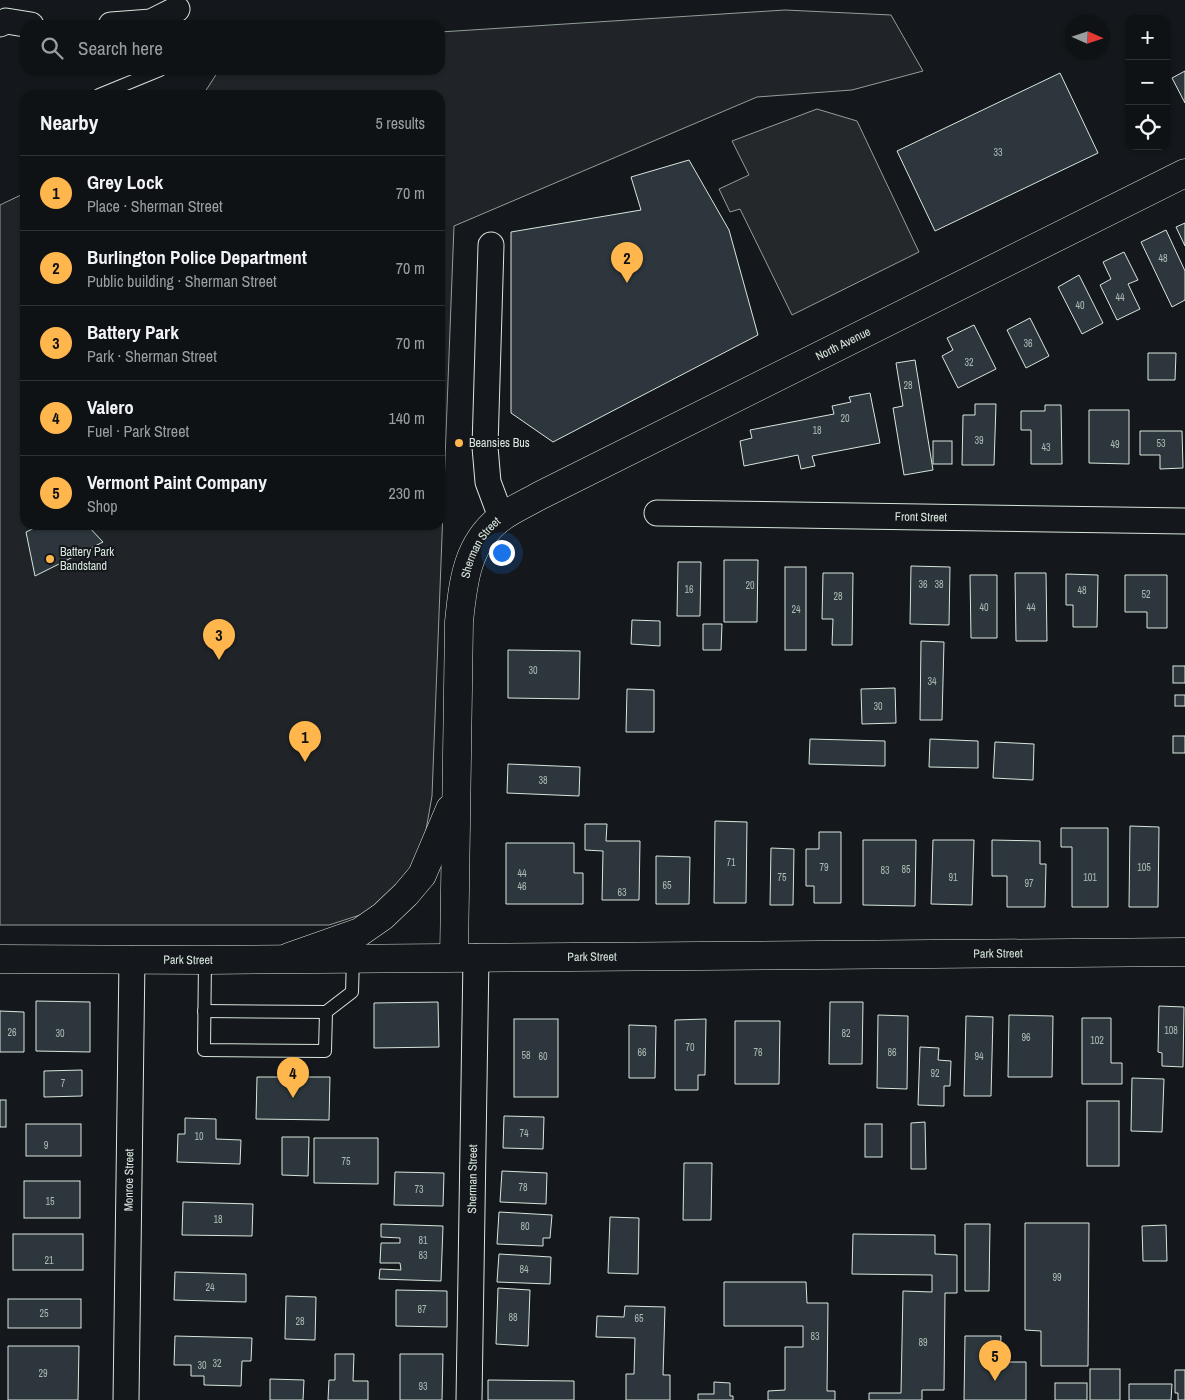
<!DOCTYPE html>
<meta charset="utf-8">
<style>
:root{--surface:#0f1215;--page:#1d2022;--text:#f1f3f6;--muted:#9b9ea0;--line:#2f3234;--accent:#ffb74d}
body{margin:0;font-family:"Archivo Narrow",sans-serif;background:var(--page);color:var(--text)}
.controls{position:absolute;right:15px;top:15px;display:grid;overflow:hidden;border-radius:10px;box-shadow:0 1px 4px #0004}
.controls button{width:45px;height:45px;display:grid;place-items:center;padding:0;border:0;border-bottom:1px solid var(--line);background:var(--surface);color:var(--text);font:25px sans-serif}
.compass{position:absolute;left:1065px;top:15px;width:45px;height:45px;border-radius:50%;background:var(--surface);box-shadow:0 1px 4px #0004;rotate:93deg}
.you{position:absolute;left:501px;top:552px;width:18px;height:18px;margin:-12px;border:4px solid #fff;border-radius:50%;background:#1a73e8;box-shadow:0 0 0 8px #1a73e833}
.badge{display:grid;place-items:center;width:32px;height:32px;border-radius:50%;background:var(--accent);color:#111;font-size:16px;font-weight:700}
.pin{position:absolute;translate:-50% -41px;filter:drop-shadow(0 1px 2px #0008)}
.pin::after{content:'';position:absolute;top:26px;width:18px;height:15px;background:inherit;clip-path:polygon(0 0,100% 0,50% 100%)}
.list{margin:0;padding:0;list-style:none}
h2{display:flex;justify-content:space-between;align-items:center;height:65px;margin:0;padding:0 20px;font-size:21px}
h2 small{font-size:16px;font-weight:400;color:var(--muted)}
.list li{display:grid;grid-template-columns:32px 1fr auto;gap:15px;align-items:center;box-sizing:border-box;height:75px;padding:0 20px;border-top:1px solid var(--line)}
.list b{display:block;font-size:19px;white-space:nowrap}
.list p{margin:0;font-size:16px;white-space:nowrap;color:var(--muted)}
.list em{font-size:16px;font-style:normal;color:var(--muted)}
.icon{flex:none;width:28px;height:28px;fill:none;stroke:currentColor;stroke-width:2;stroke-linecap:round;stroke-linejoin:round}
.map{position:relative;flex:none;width:1185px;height:1400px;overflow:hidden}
.search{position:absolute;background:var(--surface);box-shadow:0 1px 4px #0004;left:20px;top:20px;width:425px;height:55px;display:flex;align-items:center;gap:12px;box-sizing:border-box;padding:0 18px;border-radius:15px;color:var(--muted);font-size:19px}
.panel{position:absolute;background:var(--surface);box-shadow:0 1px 4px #0004;left:20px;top:90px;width:425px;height:440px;border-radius:15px}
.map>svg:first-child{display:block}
.green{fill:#202428;stroke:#939e99}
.parking{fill:#24282b;stroke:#939e99}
.building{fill:#2c363c;stroke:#d8e6dc}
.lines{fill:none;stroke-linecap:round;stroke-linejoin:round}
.lane-casing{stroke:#d8e6dc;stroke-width:14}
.street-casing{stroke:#d8e6dc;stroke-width:27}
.secondary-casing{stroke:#d8e6dc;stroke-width:29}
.primary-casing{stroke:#d8e6dc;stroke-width:29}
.lane{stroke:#14181c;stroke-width:12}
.street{stroke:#14181c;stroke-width:25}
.secondary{stroke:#14181c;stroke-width:28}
.primary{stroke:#14181c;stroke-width:28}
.poi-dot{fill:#ffb74d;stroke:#14181c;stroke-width:2}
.labels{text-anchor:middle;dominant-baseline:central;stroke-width:4;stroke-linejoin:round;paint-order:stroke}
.number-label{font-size:10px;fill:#adbab4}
.street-label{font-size:12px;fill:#d8e6dc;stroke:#14181c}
.poi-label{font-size:12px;fill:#d8e6dc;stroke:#14181c;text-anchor:start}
</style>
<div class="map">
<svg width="1185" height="1400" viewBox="0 0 1185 1400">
<rect width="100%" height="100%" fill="#14181c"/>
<!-- green -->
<path class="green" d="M785,10L891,15L923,71L852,90L757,97L454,226L432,796L426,830L417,859L383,902L360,915L329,925H0V205L25,193V525H440V95H203L219,70H440V32Z"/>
<!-- parking -->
<path class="parking" d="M817,109L857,121L919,252L792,315L740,209L730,212L719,189L749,175L732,141Z"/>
<!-- building -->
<g class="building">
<path d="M1185,71V103L1172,78Z"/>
<path d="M1060,73L1098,153L935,231L897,151Z"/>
<path d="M689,160L729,230L758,335L553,442L511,413V232L641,210L631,177Z"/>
<path d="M1185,223V246L1176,227Z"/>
<path d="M1166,230L1185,271V300L1172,307L1141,242Z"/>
<path d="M1124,252L1138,280L1128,284L1140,309L1117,320L1100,285L1111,279L1103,262Z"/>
<path d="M1079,275L1103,323L1082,334L1058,287Z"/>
<path d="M1030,318L1049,356L1026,368L1007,330Z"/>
<path d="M974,325L996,369L958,388L942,356L953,350L947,338Z"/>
<path d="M1148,353H1176L1175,380H1148Z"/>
<path d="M915,360L933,470L904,475L893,408L903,406L896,363Z"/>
<path d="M870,393L880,443L812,456L815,466L801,469L798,455L744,466L740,441L752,438L750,430L834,414L832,406L851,402L849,397Z"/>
<path d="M975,404H996L994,465H962L963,415H975Z"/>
<path d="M1045,405H1061L1062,464H1031V430H1021V411H1045Z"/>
<path d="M1089,410H1129V464L1089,463Z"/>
<path d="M1140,431H1182L1183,468L1160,469V455H1140Z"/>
<rect x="933" y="441" width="19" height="23"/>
<path d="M41,525H87L103,542L35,576L26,532Z"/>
<path d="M724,560H758L757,622H724Z"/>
<path d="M678,562H701L700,616H677Z"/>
<path d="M911,566L950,567L949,625L910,624Z"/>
<rect x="785" y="567" width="21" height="83"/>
<path d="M823,573H853L852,645H832L833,619H822Z"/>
<path d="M1015,573H1046L1047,641H1016Z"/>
<path d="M1066,574L1098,575L1097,627H1073V605H1066Z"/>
<path d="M970,575H997V638H971Z"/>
<path d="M1125,575H1167V628H1147V612H1125Z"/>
<path d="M632,620L660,621V646L631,644Z"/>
<path d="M703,624H722L721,650H703Z"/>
<path d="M921,641L944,642L942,720H920Z"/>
<path d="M508,650L580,651L579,699L508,698Z"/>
<rect x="1173" y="666" width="12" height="17"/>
<path d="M895,688L896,723L862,724L861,689Z"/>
<path d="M627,689L654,690V732H626Z"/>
<rect x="1175" y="695" width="10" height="11"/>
<rect x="1173" y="736" width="12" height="17"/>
<path d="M810,739L885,741V766L809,764Z"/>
<path d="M930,739L978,741V768L929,767Z"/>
<path d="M995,742L1034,744L1033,780L993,778Z"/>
<path d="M508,764L580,767L579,796L507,793Z"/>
<path d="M715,821L747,822L746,903H714Z"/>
<path d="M585,824H607L606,841H640L639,900H602L603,851L585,850Z"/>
<path d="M1130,826L1159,827L1158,907H1129Z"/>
<path d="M1061,828H1108V907H1072V847H1061Z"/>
<path d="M819,832H841V903H814V886H806V849H819Z"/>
<path d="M863,840H916L915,906L863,905Z"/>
<path d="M933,840H974L972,905L931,904Z"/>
<path d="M992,840L1040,841V864H1046L1045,907H1007V876H992Z"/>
<path d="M506,843H574V873H583V904H506Z"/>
<path d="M771,848L794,849L793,905H770Z"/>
<path d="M656,856L690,857L689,904H656Z"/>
<path d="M36,1001L90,1002V1052L36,1051Z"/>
<path d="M438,1002L439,1047L374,1048V1003Z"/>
<path d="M830,1002H863L862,1064H829Z"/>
<path d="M1159,1006L1184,1007L1183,1067L1162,1066V1053L1158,1052Z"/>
<path d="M0,1011L24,1012V1052H0Z"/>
<path d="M878,1015L908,1016L907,1089L877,1088Z"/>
<path d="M1009,1015L1053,1016L1052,1077H1008Z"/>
<path d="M966,1016L993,1017L991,1096H964Z"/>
<path d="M1082,1018H1111V1063H1122V1084H1082Z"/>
<rect x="514" y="1019" width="44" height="78"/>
<path d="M706,1019L705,1075H698V1090H675V1020Z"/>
<path d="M735,1021H780L779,1084H735Z"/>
<path d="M629,1025L656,1026L655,1078H629Z"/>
<path d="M920,1047L939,1048L938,1060L951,1061L950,1086H944V1106L918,1105Z"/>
<path d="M82,1070V1096L44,1097V1071Z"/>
<path d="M257,1077H330L329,1120L256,1119Z"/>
<path d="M1132,1078L1164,1079L1162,1132L1131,1131Z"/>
<rect x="0" y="1100" width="6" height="27"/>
<rect x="1087" y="1101" width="32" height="65"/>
<path d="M504,1116L544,1117L543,1149L503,1148Z"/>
<path d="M185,1118L216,1119V1139L241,1140L240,1164L177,1162L178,1134H185Z"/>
<path d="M925,1122L926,1169H911V1123Z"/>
<rect x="26" y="1124" width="55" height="32"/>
<rect x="865" y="1124" width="17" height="33"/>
<path d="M282,1137H309L308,1176L282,1175Z"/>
<path d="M314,1138H378V1184L314,1183Z"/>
<path d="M684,1163H712L711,1220H683Z"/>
<path d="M502,1171L547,1173L546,1204L500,1202Z"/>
<path d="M395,1172L444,1173L443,1206L394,1205Z"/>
<rect x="24" y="1181" width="56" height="37"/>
<path d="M183,1202L253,1204L252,1236L182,1235Z"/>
<path d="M499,1212L552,1215L550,1238H543V1246L497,1244Z"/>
<path d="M610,1217L639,1218L638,1274L608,1273Z"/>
<path d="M1025,1223H1089L1088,1366H1041V1331L1025,1330Z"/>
<path d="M381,1224L443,1226L441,1281L379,1279L380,1269L401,1270L400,1263H380L381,1243H400V1238L381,1237Z"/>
<path d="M965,1224H990L989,1291H965Z"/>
<path d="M1166,1225L1167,1261H1143L1142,1226Z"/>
<rect x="13" y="1234" width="70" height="36"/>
<path d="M853,1234L935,1235V1254L957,1255V1293H945L944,1390H922V1400H869V1393H901L903,1291L932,1292V1275L852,1274Z"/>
<path d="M499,1254L551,1257L550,1284L497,1282Z"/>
<path d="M175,1272L246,1274V1302L174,1300Z"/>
<path d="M724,1282H806L807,1303H828L827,1391H835V1400H768V1391L785,1390V1347H803V1326H724Z"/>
<path d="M498,1288L530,1290L528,1346L496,1344Z"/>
<path d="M396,1290L447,1291V1327L396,1326Z"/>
<path d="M286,1296L316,1297L315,1340L285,1339Z"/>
<rect x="8" y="1299" width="73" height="29"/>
<path d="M625,1306L665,1307L663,1375H670V1400H626V1374H634L635,1338L596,1337L597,1316L624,1317Z"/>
<path d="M175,1336L252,1338L251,1361H242L241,1386L204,1385V1376H191V1365H174Z"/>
<path d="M965,1336H1001L1000,1362H1026V1400H964Z"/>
<path d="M8,1346H79L78,1400H8Z"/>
<path d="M335,1354H354L353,1381H368V1400H328L329,1380H335Z"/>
<path d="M400,1354H443L442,1400H400Z"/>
<rect x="1090" y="1369" width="30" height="31"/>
<path d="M1175,1370H1185V1400H1178V1393H1175Z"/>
<path d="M270,1379L304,1380L303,1400H270Z"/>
<path d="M488,1380L574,1381V1400H488Z"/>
<path d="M714,1382L730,1383V1396H733V1400H698V1394H714Z"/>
<rect x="1055" y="1383" width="32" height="17"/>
<path d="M1129,1384H1172L1171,1400H1129Z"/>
</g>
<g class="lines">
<!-- lane casing -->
<g class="lane-casing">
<g id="lane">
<path d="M99,95L160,70"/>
<path d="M205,960L204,1050L325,1051L326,1012L352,992L353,958"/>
<path d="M204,1011L326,1012"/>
</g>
</g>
<!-- street casing -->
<g class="street-casing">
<g id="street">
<path d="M0,24L6,21L31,25"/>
<path d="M111,25L151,22L177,9"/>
<path d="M491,245L485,447L488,482L501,517"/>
<path id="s1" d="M657,513L1185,521"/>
<path id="s2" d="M126,1400L132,959"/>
<path id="s3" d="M469,1400L476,957"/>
</g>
</g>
<!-- secondary casing -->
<g class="secondary-casing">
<g id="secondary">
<path d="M289,957L360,932L383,916L406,894L422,875L450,809"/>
<path id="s4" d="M454,957L459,622C463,582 467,542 502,517C513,509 527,503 539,496L1185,173"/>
</g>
</g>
<!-- primary casing -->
<g class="primary-casing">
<g id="primary">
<path id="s5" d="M0,959L205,960L1185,952"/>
</g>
</g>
<!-- lane -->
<use href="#lane" class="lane"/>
<!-- street -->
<use href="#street" class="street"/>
<!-- secondary -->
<use href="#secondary" class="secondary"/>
<!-- primary -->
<use href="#primary" class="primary"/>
</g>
<!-- markers -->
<g class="poi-dot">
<circle cx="459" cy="443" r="5"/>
<circle cx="50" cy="559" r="5"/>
</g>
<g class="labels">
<!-- number labels -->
<g class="number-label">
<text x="998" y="152">33</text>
<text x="1163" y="258">48</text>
<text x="1120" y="297">44</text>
<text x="1080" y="305">40</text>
<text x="1028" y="343">36</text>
<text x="969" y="362">32</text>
<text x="908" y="385">28</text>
<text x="845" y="418">20</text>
<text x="817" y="430">18</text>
<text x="979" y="440">39</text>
<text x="1161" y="443">53</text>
<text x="1115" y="444">49</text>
<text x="1046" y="447">43</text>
<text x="923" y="584">36</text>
<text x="939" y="584">38</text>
<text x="750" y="585">20</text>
<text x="689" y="589">16</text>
<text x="1082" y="590">48</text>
<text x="1146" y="594">52</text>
<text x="838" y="596">28</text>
<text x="984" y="607">40</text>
<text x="1031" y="607">44</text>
<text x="796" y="609">24</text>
<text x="533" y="670">30</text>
<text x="932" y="681">34</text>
<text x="878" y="706">30</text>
<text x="543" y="780">38</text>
<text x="731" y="862">71</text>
<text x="824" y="867">79</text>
<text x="1144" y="867">105</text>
<text x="906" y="869">85</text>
<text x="885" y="870">83</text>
<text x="522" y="873">44</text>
<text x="782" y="877">75</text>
<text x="953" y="877">91</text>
<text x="1090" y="877">101</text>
<text x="1029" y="883">97</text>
<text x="667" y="885">65</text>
<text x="522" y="886">46</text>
<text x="622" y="892">63</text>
<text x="1171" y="1030">108</text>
<text x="12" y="1032">26</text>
<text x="60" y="1033">30</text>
<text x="846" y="1033">82</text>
<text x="1026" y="1037">96</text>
<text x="1097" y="1040">102</text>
<text x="690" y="1047">70</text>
<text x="642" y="1052">66</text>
<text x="758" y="1052">76</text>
<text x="892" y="1052">86</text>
<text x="526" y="1055">58</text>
<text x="543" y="1056">60</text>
<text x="979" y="1056">94</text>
<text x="935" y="1073">92</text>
<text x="63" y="1083">7</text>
<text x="524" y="1133">74</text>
<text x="199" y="1136">10</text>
<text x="46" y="1145">9</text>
<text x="346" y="1161">75</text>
<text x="523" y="1187">78</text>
<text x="419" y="1189">73</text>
<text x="50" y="1201">15</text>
<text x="218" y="1219">18</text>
<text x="525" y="1226">80</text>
<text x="423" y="1240">81</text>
<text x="423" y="1255">83</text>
<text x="49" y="1260">21</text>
<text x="524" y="1269">84</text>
<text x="1057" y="1277">99</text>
<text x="210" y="1287">24</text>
<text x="422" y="1309">87</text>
<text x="44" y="1313">25</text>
<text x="513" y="1317">88</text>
<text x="639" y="1318">65</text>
<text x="300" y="1321">28</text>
<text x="815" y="1336">83</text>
<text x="923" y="1342">89</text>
<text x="217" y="1363">32</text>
<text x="202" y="1365">30</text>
<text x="43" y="1373">29</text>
<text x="423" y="1386">93</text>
</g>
<!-- street labels -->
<g class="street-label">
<text stroke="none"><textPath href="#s4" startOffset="835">North Avenue</textPath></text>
<text stroke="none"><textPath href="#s1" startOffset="264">Front Street</textPath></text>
<text stroke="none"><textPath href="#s4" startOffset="414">Sherman Street</textPath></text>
<text stroke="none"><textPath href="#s5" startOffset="998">Park Street</textPath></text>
<text stroke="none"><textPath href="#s5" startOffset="592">Park Street</textPath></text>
<text stroke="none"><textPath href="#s5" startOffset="188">Park Street</textPath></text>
<text stroke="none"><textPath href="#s3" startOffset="221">Sherman Street</textPath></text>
<text stroke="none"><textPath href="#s2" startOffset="220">Monroe Street</textPath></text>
</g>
<!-- poi labels -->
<g class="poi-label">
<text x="469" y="443">Beansies Bus</text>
<text x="60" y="552">Battery Park<tspan x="60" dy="14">Bandstand</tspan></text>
</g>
</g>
</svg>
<div class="controls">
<button>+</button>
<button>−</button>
<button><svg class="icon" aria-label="locate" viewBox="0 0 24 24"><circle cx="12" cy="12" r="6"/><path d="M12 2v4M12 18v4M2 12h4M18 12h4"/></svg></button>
</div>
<svg class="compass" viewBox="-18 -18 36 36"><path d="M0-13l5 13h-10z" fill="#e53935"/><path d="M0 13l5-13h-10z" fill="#9b9ea0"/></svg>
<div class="you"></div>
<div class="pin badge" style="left:305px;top:762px">1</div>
<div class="pin badge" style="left:627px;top:283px">2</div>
<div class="pin badge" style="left:219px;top:660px">3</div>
<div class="pin badge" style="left:293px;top:1098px">4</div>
<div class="pin badge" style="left:995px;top:1381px">5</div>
<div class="search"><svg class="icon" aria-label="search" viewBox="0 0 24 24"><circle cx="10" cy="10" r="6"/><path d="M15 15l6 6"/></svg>Search here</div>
<section class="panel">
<h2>Nearby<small>5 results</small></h2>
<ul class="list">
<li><span class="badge">1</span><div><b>Grey Lock</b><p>Place · Sherman Street</p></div><em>70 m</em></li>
<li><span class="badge">2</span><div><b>Burlington Police Department</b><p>Public building · Sherman Street</p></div><em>70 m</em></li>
<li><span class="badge">3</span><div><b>Battery Park</b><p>Park · Sherman Street</p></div><em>70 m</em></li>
<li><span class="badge">4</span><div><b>Valero</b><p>Fuel · Park Street</p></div><em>140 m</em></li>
<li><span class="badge">5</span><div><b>Vermont Paint Company</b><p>Shop</p></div><em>230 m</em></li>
</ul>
</section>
</div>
